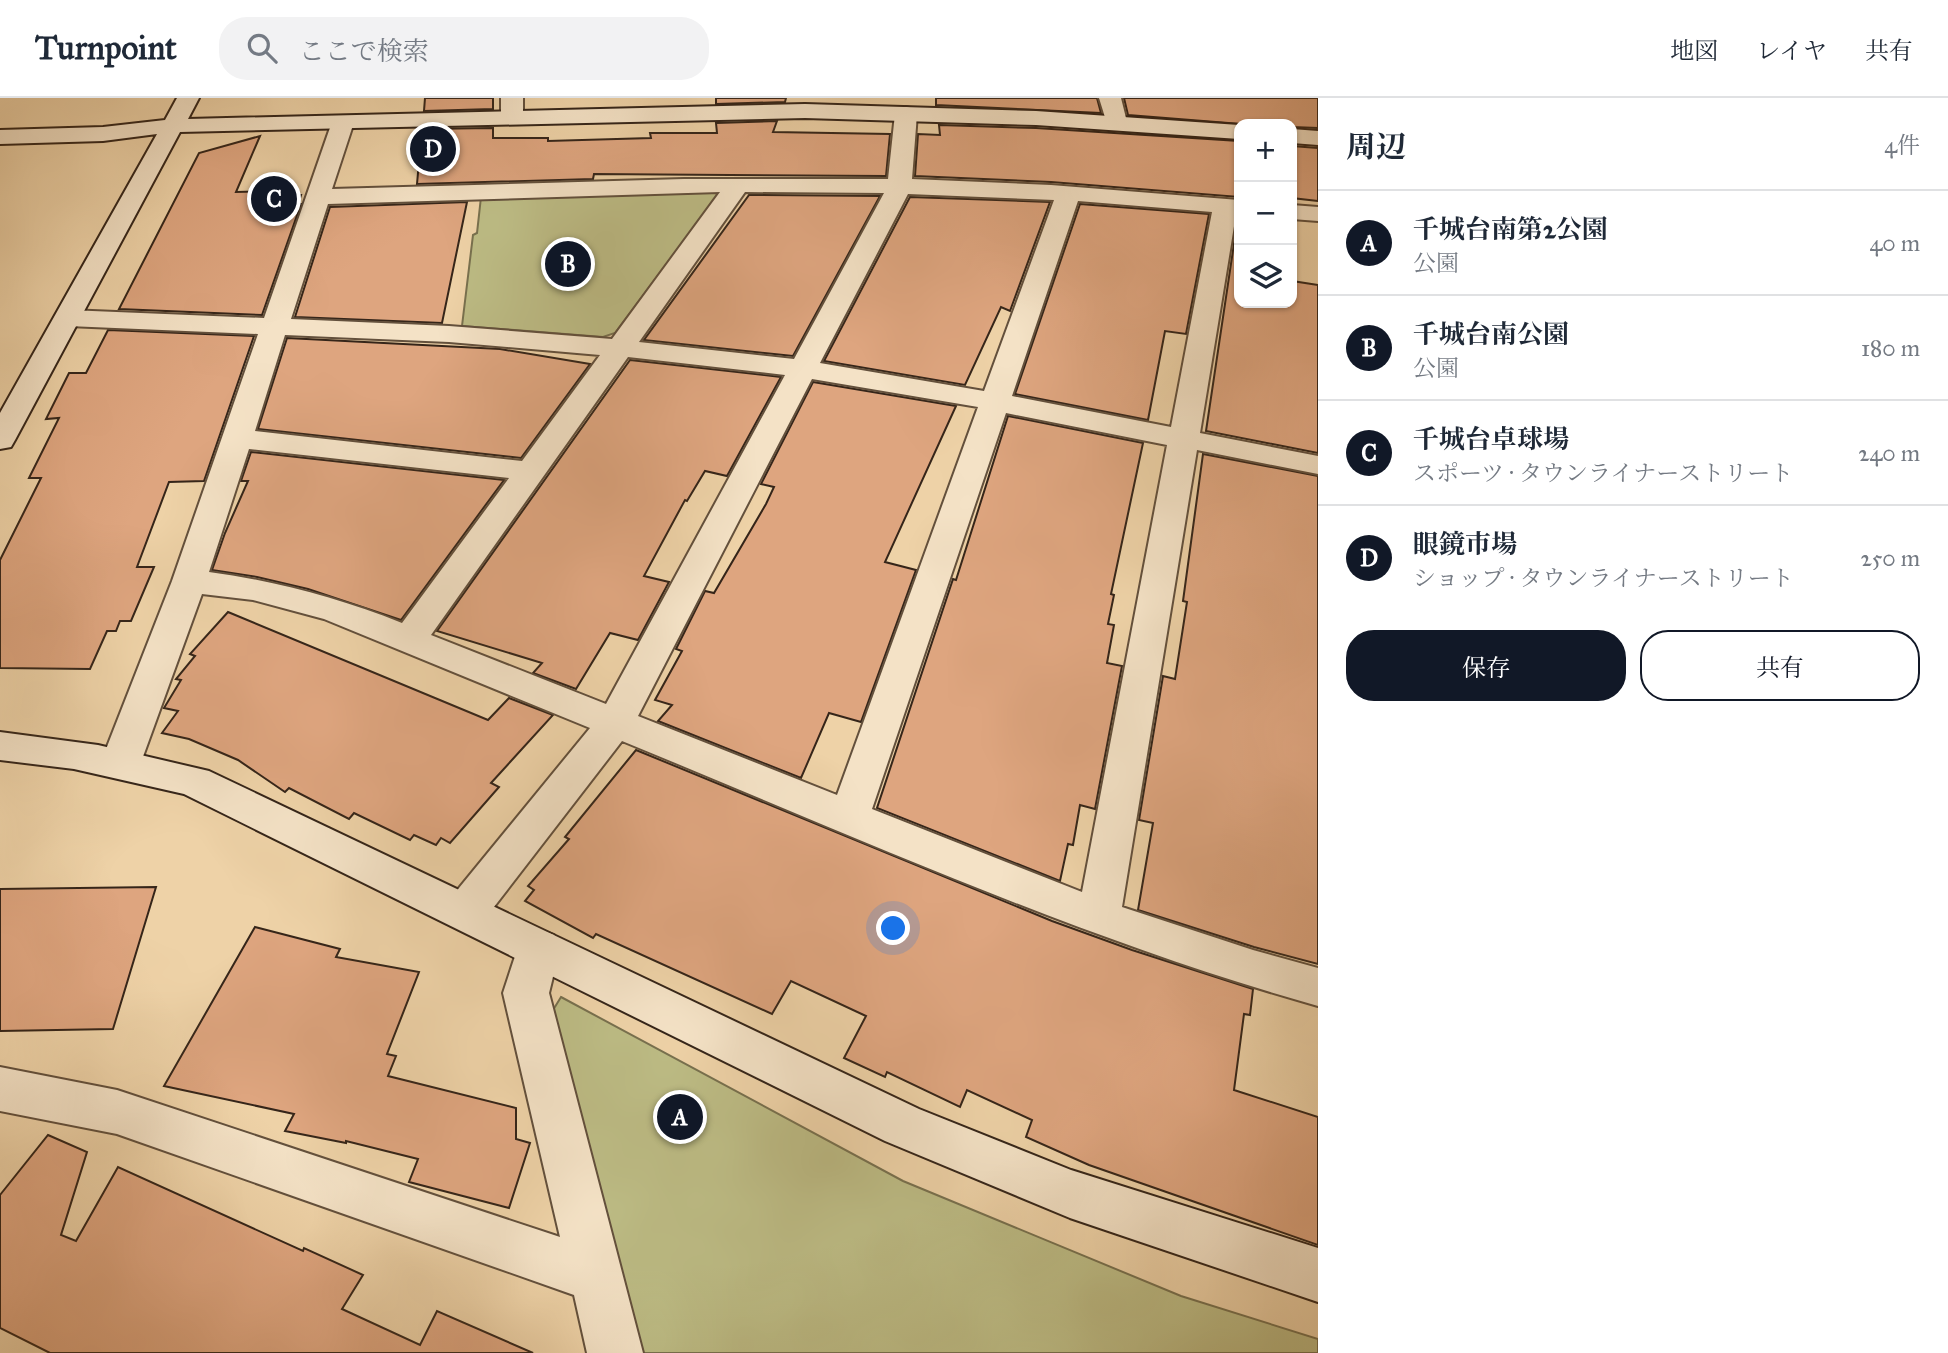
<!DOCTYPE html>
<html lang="ja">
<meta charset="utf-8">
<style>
:root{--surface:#fff;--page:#f2f2f3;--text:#1f2937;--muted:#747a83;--line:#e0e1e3;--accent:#111827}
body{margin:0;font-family:"IM FELL Great Primer","Noto Serif JP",serif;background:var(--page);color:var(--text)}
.controls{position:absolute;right:21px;top:21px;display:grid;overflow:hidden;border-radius:14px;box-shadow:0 2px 5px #0004}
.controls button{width:63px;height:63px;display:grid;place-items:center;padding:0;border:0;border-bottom:2px solid var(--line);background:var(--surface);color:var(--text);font:35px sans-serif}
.you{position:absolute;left:894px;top:831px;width:24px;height:24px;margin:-18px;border:5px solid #fff;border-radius:50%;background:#1a73e8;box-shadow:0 0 0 10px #1a73e833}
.badge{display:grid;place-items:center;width:46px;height:46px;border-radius:50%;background:var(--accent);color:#fff;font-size:23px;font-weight:700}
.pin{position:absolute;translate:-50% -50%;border:4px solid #fff;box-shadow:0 2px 7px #0006}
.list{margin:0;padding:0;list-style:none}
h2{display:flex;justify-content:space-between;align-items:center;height:91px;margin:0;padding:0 28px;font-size:30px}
h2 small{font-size:23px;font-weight:400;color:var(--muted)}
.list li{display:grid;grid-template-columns:46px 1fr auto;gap:21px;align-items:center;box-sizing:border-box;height:105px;padding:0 28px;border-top:2px solid var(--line)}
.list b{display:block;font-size:26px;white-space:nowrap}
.list p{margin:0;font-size:23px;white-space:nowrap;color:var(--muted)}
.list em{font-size:23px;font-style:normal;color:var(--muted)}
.actions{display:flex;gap:14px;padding:21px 28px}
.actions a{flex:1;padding:16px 0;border:2px solid var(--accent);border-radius:28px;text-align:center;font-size:24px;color:var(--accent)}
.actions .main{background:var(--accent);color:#fff}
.icon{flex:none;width:38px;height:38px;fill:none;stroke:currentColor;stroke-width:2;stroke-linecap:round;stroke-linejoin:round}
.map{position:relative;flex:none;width:1318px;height:1255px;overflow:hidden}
header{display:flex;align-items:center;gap:42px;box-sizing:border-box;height:98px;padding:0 35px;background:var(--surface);border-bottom:2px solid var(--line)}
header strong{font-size:33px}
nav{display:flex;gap:38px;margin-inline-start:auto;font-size:24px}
.search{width:490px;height:63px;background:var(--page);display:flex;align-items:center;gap:18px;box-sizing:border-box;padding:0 24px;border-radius:28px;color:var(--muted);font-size:26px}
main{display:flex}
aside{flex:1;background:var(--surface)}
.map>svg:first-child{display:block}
.green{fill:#bcbb84;stroke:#78704e;stroke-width:2}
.building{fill:#dea57f;stroke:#352519;stroke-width:2}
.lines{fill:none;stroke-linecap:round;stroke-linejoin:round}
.street-casing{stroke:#63503c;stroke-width:4}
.secondary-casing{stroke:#352519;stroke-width:4}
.street{fill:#f4e2c6;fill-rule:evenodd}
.secondary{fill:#f4e2c6;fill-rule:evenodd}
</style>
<header>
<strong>Turnpoint</strong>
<div class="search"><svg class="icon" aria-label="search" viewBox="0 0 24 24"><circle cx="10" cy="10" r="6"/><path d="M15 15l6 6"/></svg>ここで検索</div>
<nav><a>地図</a><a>レイヤ</a><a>共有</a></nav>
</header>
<main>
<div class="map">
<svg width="1318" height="1255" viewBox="0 0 1318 1255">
<rect width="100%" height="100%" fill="#eed2a7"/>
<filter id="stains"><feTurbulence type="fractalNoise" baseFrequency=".00286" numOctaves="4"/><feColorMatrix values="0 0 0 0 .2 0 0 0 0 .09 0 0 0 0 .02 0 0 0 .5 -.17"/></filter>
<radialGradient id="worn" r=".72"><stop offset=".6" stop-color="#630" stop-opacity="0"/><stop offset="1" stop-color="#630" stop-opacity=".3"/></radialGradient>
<!-- green -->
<g class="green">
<path d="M711,93L719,96L615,235L603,239L462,228L473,137L477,135L481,99Z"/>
<path d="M561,899L903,1083L1181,1198L1318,1241V1255H643L559,955L550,917Z"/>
</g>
<!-- building -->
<g class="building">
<path d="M425,0H493V11L424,13Z"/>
<path d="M716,0H786L785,4L716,6Z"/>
<path d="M936,0H1097L1101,15L936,7Z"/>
<path d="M1124,0H1318V30L1292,29V26H1241L1128,17Z"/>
<path d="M777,23L773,34L890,36L886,78L594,76L593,81L417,86L422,31L493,30V40H548V43L651,40L650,35H717L716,25Z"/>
<path d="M939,27L1036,30L1239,43V99L1051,84L915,78L918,36L940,37Z"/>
<path d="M260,38L236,94L288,93L287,97H301L298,106H301L262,217L119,211L199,55Z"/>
<path d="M1292,48L1318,50V103L1292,100Z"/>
<path d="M749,97L880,98L793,258L644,242Z"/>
<path d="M910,99L1050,104L1010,213L1001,209L965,287L824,263Z"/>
<path d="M467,104L442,225L295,219L330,109Z"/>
<path d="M1080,106L1209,116L1186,236L1165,233L1148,322L1015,296Z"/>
<path d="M1238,119L1239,205H1292V183L1318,187V355L1206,333Z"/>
<path d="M108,232L254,238L204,383L169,384L137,469H154L131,523H120L116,533H107L90,571L0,570V462L41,380H29L59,320L46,321L69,275H86Z"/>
<path d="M287,240L500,251L590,266L521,360L258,331Z"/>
<path d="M630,262L781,279L727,378L705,373L687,403L685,402L644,478L669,484L638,542L610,535L576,591L533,575L542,565L437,533Z"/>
<path d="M813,284L956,308L885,464L916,472L861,624L829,615L801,680L658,623L672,607L655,602L682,553L676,551L705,493L714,495L766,406L774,389L761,386Z"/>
<path d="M1008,318L1143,345L1111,496L1114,497L1108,526L1114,527L1107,565L1122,568L1095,711L1080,707L1073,747L1068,746L1060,783L877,710L953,481L956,482Z"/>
<path d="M251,354L504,382L401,522L308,491L257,479L212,472L225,435L248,383H241Z"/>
<path d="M1203,356L1318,378V866L1254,849L1138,812L1153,725L1139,722L1163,578L1175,581L1187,504L1183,503Z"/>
<path d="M228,514L488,622L509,600L553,617L491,685L499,689L450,745L441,740L436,747L414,737L410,742L354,715L349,721L289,690L285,694L238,662L189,641L162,635L178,613L164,610L181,582L176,581L195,558L190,556Z"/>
<path d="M636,652L1052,823L1132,852L1253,891L1250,917L1244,916L1234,992L1318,1019V1147L1089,1067L1026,1039L1032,1022L967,992L960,1009L887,974L885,979L844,960L866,918L791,883L772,916L596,836L593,840L525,803L534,792L528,788L569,741L565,739Z"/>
<path d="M156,789L113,931L0,933V791Z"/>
<path d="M255,829L340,851L336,859L419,874L387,956L396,958L388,978L516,1010V1041L530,1045L509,1110L409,1084L418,1061L346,1043V1045L285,1033L294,1016L164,988Z"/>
<path d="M48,1037L87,1054L61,1137L76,1143L118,1069L303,1153L304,1150L363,1177L342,1211L420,1247L437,1213L533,1255H50L0,1230V1097Z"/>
</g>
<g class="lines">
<!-- street casing -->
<g class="street-casing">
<g id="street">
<path d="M501,0H523V20L520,25H504L501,20Z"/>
<path d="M1099,0H1121L1127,24L1124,29H1108Z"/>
<path d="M906,9L914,11L917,16L912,81L1051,87L1239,102V116H1236L1200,335L1318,358V376L1197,352L1122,809L1253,852L1318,870V908C1079,841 852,737 622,643L480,827L465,832L450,827L443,814L450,801L590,630L324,521L253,502L202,496L141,664L135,674L121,679L107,674L101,664L172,483L258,236L68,228L58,226L54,220L58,214L68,212L264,220L332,24L335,19H351L354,24L332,91L684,81H888L895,16L898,11ZM720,94L612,241L449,228L291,221L328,106ZM745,94L884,95L794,261L639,244ZM908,96L1054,102L984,293L820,265ZM1078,103L1212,114L1171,329L1012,298ZM285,237L449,244L600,257L522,363L255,333ZM628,259L785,277L606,606L431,537ZM812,281L978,309L837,697L638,618ZM1006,315L1167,347L1082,794L872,711ZM249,351L509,380L402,525C339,500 276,483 209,474Z"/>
<path d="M1292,107L1318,109V123L1292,121Z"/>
<path d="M538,831L554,837L560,850L549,895L643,1255H587L574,1197L117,1036L0,1013V969L117,992L560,1139L503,895L522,837Z"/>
</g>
</g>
<!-- secondary casing -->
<g class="secondary-casing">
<g id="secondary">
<path d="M177,0H199L188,21L805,6L1036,13L1239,27V41L1036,27L805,20L180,34L15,342L11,349L0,351V315L157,36L103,43L0,46V32L103,29L165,22Z"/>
<path d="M1292,31L1318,33V47L1292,45Z"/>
<path d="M0,634L98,647L209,673L919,1011L1071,1072L1318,1150V1204L1070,1120L885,1043L184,696L74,671L0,662Z"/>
</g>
</g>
<!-- street -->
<use href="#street" class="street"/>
<!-- secondary -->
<use href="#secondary" class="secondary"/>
</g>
<rect width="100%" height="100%" filter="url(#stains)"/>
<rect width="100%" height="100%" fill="url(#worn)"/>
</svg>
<div class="controls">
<button>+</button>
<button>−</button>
<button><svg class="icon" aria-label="layers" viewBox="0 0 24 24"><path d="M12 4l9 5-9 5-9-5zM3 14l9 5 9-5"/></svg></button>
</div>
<div class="you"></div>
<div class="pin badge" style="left:680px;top:1019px">A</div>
<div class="pin badge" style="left:568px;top:166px">B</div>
<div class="pin badge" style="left:274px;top:101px">C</div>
<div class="pin badge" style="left:433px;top:51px">D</div>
</div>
<aside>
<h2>周辺<small>4件</small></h2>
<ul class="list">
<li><span class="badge">A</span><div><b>千城台南第2公園</b><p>公園</p></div><em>40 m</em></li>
<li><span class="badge">B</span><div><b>千城台南公園</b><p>公園</p></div><em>180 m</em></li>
<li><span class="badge">C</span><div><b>千城台卓球場</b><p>スポーツ · タウンライナーストリート</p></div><em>240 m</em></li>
<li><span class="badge">D</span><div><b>眼鏡市場</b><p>ショップ · タウンライナーストリート</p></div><em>250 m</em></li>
</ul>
<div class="actions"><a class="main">保存</a><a>共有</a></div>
</aside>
</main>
